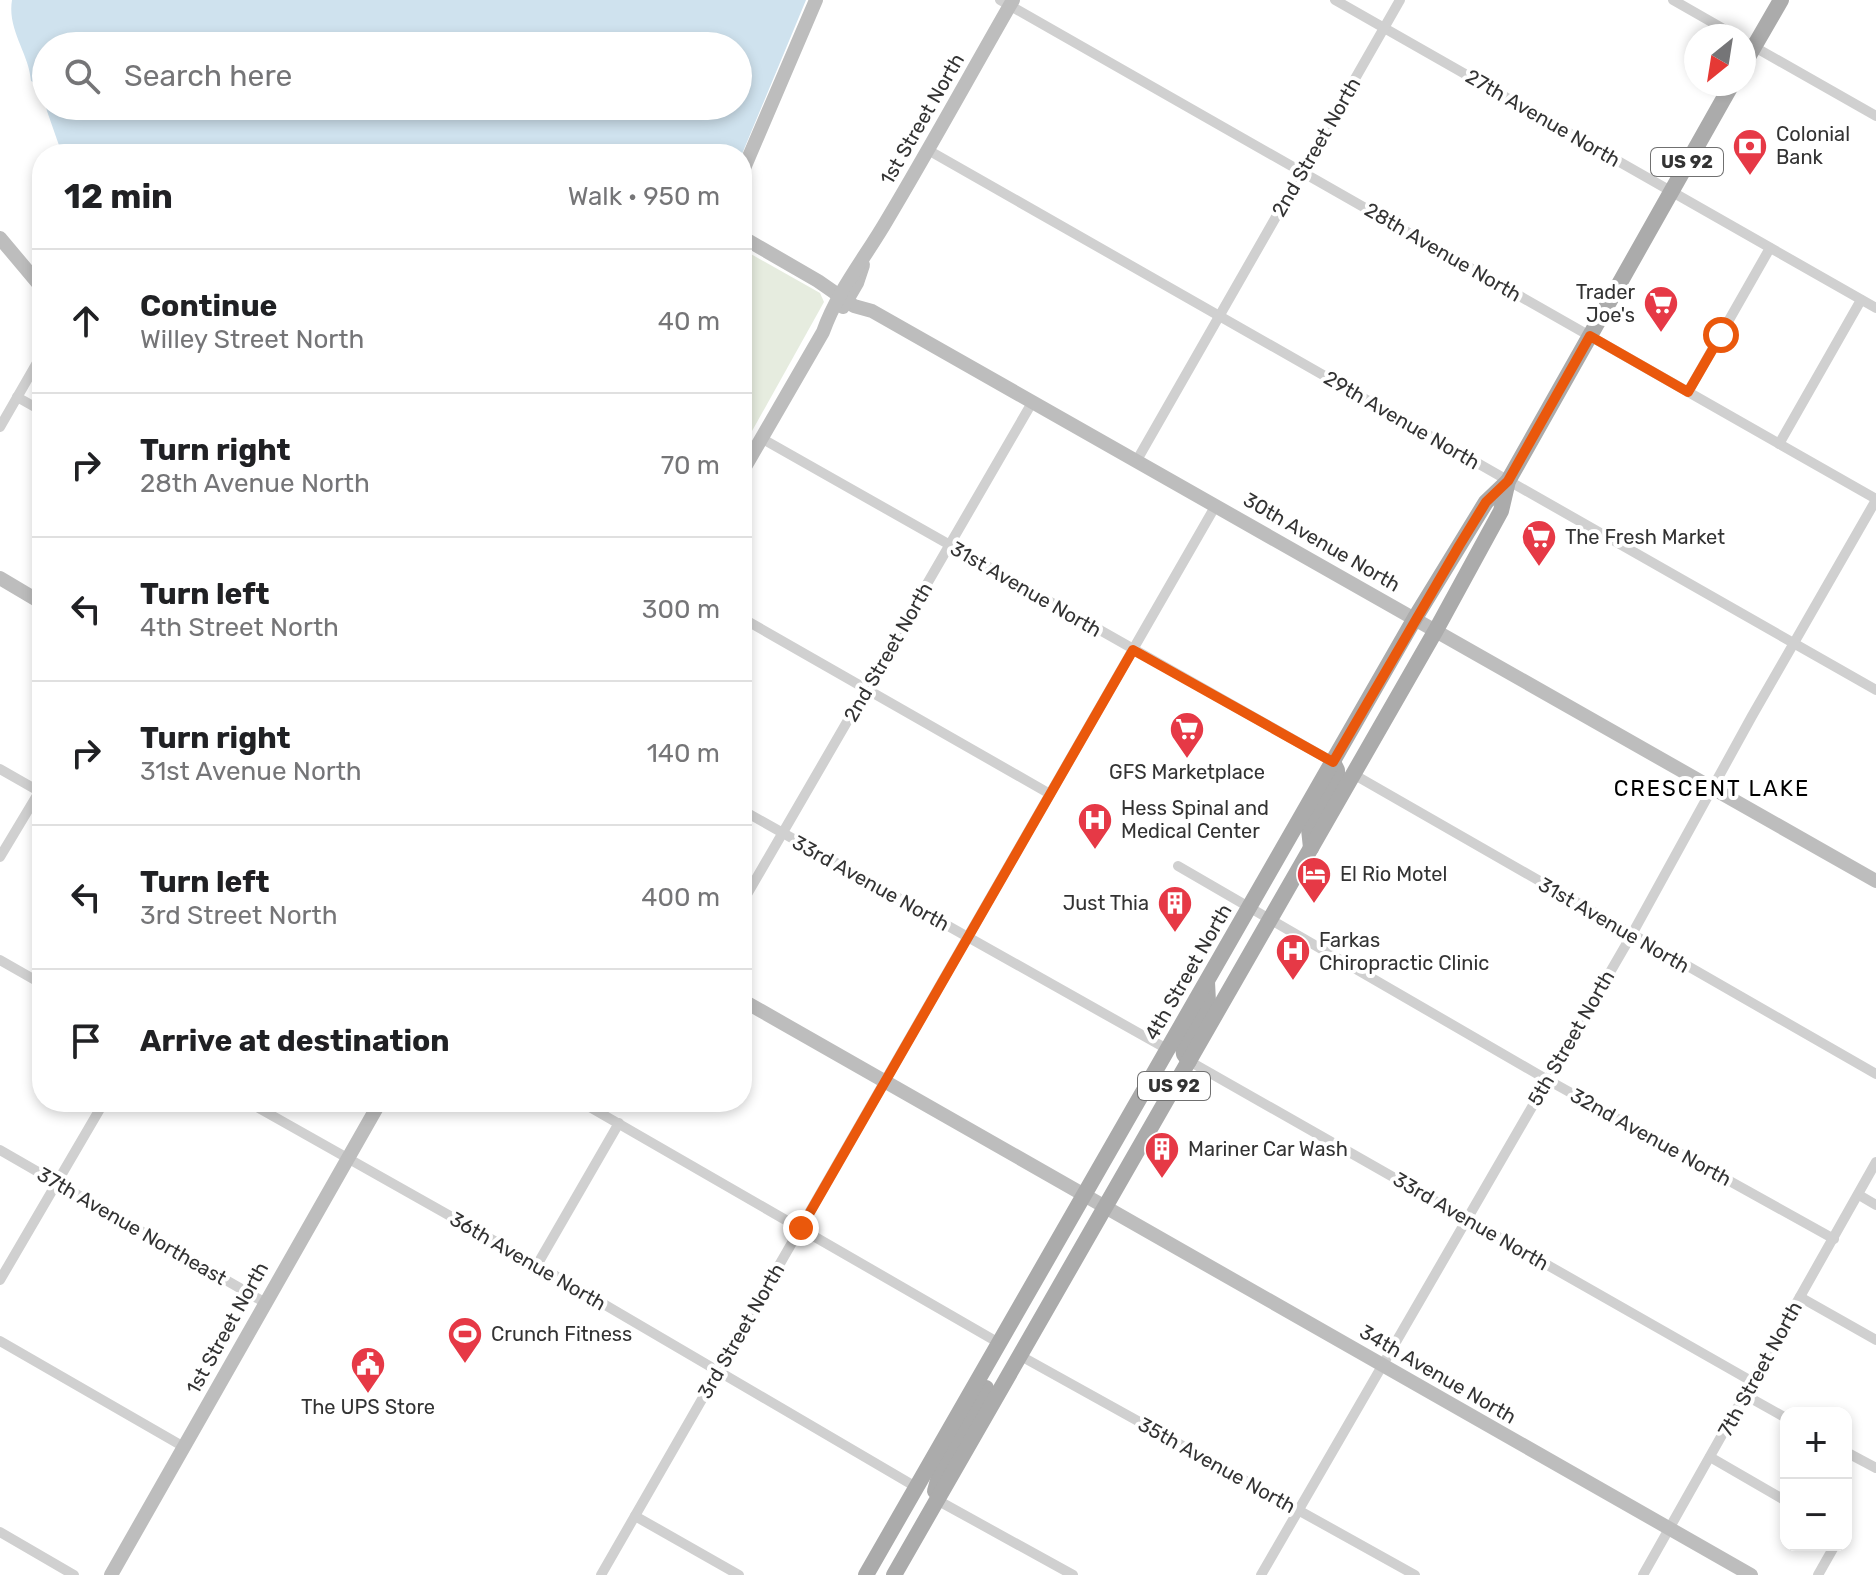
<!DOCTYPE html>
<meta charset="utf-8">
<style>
:root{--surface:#fff;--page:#f6f6f6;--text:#202124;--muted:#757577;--line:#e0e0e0}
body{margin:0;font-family:Rubik,sans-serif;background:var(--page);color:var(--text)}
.controls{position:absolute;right:24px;bottom:24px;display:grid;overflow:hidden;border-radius:16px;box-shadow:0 4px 12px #0003}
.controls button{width:72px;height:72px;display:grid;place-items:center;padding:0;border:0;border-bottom:2px solid var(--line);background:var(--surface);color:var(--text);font:40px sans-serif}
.compass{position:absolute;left:1684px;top:24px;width:72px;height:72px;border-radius:50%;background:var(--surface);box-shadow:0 4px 12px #0003;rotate:210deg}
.stop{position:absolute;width:24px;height:24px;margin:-18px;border:6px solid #ea580c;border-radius:50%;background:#fff}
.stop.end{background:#ea580c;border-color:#fff;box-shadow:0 2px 8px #0008}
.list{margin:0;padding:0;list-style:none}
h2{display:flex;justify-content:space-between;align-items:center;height:104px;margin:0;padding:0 32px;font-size:34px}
h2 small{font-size:26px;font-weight:400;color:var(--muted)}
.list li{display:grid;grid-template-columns:52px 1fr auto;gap:24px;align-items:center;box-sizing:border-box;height:144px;padding:0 32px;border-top:2px solid var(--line)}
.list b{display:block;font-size:30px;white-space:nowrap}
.list p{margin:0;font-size:26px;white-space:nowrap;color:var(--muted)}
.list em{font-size:26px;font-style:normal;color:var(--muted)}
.icon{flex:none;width:44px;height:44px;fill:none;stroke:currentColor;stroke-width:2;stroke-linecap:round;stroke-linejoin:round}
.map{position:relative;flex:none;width:1876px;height:1575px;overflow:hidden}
.search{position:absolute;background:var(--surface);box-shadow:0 4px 12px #0003;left:32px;top:32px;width:720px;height:88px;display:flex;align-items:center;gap:20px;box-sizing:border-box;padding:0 28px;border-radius:44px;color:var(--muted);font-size:30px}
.panel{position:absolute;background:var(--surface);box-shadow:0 4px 12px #0003;left:32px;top:144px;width:720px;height:968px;border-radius:32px}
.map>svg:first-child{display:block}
.green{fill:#e6ecdf}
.water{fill:#cfe2ee;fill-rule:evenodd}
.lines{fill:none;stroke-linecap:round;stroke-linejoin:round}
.stream{stroke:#cfe2ee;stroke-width:3}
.street{stroke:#d0d0d0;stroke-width:10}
.secondary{stroke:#bdbdbd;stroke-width:14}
.primary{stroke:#ababab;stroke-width:16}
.route{stroke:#ea580c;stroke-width:10}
.labels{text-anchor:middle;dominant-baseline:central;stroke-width:8;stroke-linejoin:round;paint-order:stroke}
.shield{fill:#fff;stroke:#707070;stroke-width:2}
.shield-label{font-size:18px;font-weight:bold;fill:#333}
.street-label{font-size:20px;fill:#333;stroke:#fff}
.poi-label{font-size:20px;fill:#333;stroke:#fff;text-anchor:start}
.neighbourhood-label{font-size:22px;letter-spacing:2px;fill:#000;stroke:#fff}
</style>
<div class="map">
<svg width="1876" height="1575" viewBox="0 0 1876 1575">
<rect width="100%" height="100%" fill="#fff"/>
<!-- green -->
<path class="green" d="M742,249L820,293L824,302L742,449Z"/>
<!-- water -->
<path class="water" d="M12,0H806L742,154H62L47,111L41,86L31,81C29,53 7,30 12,0ZM46,46H738V106H46Z"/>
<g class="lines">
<!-- stream -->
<path class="stream" d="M742,437L747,439"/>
<!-- street -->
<g class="street">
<path d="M1000,0L1876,499"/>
<path d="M1335,0L1876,308"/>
<path d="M1673,0L1736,36"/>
<path d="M1744,41L1876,116"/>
<path d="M928,150L1876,690"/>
<path d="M1688,392L1770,248"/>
<path d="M17,397L42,411"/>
<path d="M0,427L42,354"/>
<path d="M761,438L1333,762"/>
<path d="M1779,444L1861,300"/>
<path d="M1137,460L1400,0"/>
<path d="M742,618L1050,794"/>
<path d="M0,769L42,793"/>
<path d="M1353,774L1876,1074"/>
<path d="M742,810L1167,1049"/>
<path d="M0,857L42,787"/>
<path d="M1178,866L1546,1079L1834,1239"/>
<path d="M742,903L1033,401"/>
<path d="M0,960L42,984"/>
<path d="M1189,1061L1753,1382"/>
<path d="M248,1102L537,1265L916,1487"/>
<path d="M581,1102L999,1343"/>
<path d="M0,1150L264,1302"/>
<path d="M1859,1195L1876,1205"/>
<path d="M537,1265L619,1123"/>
<path d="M0,1280L104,1102"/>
<path d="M1800,1297L1876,1340"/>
<path d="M0,1341L184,1447"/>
<path d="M1019,1355L1415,1575"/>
<path d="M1745,1395L1786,1418"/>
<path d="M1846,1452L1876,1468"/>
<path d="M1710,1457L1786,1501"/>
<path d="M937,1500L1073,1575"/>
<path d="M635,1516L739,1575"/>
<path d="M0,1532L74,1575"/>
<path d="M601,1575L1216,505"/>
<path d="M1261,1575L1631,936L1752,716L1876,500"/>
<path d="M1643,1575L1876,1162"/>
<path d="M1818,1575L1835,1545"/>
</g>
<!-- secondary -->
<g class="secondary">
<path d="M742,173L816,0"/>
<path d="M742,237L818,281L854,306L872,311L1876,881"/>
<path d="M0,238L42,288"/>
<path d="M843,307L857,283L863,265"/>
<path d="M742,472L823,332C838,290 865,258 887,220C930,148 971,73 1013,0"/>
<path d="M0,578L42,603"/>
<path d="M742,1000L1751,1575"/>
<path d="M111,1575L380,1102"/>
</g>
<!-- primary -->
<g class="primary">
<path d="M1744,64L1781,0"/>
<path d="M1311,848L1309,829L1337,778V770L1333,762"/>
<path d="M1189,1061L1184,1054L1183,1047L1208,1002L1207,982"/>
<path d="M935,1491L941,1469L986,1388"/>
<path d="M866,1575L1415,618L1486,502L1508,481"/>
<path d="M894,1575L1436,630L1501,511L1508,481L1732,84"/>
</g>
</g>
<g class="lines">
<!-- route -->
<path class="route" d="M801,1228L1133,650L1333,762L1459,546L1486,502L1508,481L1590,336L1688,392L1721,335"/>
</g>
<!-- icons -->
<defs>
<g id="bank-pin" transform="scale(1.8)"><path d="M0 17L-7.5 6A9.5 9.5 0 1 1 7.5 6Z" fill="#e63946" stroke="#fff"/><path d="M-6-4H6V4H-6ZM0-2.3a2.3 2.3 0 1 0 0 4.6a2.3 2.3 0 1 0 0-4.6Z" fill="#fff"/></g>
<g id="supermarket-pin" transform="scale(1.8)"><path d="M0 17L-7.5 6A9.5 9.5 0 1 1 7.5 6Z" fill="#e63946" stroke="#fff"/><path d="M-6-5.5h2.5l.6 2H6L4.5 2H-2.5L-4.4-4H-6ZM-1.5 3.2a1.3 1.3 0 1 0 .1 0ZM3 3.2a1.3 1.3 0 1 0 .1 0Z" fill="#fff"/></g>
<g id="hospital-pin" transform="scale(1.8)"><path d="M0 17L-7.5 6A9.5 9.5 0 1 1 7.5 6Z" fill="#e63946" stroke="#fff"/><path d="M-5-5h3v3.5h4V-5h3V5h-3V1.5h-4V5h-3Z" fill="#fff"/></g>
<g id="hotel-pin" transform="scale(1.8)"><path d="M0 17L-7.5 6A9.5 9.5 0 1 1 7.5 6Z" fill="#e63946" stroke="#fff"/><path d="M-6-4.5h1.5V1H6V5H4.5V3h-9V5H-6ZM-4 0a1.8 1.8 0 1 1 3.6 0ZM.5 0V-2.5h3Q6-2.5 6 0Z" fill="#fff"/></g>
<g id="building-pin" transform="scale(1.8)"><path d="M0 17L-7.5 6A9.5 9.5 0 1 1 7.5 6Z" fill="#e63946" stroke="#fff"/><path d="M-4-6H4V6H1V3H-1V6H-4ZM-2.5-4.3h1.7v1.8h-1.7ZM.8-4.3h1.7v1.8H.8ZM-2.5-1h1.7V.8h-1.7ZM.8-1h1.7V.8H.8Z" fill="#fff"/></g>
<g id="stadium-pin" transform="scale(1.8)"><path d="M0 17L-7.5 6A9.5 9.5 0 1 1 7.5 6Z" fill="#e63946" stroke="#fff"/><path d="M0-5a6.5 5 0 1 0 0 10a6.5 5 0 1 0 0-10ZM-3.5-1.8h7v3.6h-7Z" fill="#fff"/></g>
<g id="civic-pin" transform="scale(1.8)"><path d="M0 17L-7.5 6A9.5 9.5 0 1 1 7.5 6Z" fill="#e63946" stroke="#fff"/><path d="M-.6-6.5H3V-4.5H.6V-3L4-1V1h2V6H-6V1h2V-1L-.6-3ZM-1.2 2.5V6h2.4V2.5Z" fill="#fff"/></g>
</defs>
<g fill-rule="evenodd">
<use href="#bank-pin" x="1750" y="146"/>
<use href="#supermarket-pin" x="1661" y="303"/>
<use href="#supermarket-pin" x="1539" y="537"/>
<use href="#supermarket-pin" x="1187" y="729"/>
<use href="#hospital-pin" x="1095" y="820"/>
<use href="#hotel-pin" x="1314" y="874"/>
<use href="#building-pin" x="1175" y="903"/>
<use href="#hospital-pin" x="1293" y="951"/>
<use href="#building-pin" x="1162" y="1149"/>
<use href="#stadium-pin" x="465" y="1334"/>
<use href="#civic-pin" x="368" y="1364"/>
</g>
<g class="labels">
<!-- shield labels -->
<g class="shield">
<rect x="1651" y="148" width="72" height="28" rx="6"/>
<rect x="1138" y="1072" width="72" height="28" rx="6"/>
</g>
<g class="shield-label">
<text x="1687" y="162">US 92</text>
<text x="1174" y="1086">US 92</text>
</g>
<!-- street labels -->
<g class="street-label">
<text transform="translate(1543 118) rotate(30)">27th Avenue North</text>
<text transform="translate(922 119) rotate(-60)">1st Street North</text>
<text transform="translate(1316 147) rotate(-60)">2nd Street North</text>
<text transform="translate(1443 252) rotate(30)">28th Avenue North</text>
<text transform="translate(1402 420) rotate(30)">29th Avenue North</text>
<text transform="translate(1322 542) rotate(30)">30th Avenue North</text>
<text transform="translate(1026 589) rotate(30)">31st Avenue North</text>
<text transform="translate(888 652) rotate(-60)">2nd Street North</text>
<text transform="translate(871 883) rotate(29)">33rd Avenue North</text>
<text transform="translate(1614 925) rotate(30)">31st Avenue North</text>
<text transform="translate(1188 972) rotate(-60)">4th Street North</text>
<text transform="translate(1571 1038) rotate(-60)">5th Street North</text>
<text transform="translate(1651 1137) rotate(29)">32nd Avenue North</text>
<text transform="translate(1471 1221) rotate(30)">33rd Avenue North</text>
<text transform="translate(132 1226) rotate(30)">37th Avenue Northeast</text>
<text transform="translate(528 1261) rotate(30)">36th Avenue North</text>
<text transform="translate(227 1328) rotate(-61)">1st Street North</text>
<text transform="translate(741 1331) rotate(-60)">3rd Street North</text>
<text transform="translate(1760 1369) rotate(-61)">7th Street North</text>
<text transform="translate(1438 1374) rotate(30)">34th Avenue North</text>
<text transform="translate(1217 1465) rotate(29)">35th Avenue North</text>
</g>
<!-- poi labels -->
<g class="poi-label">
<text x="1776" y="134">Colonial<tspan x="1776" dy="23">Bank</tspan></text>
<text x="1635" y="292" text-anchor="end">Trader<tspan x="1635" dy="23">Joe's</tspan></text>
<text x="1565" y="537">The Fresh Market</text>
<text x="1187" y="772" text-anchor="middle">GFS Marketplace</text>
<text x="1121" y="808">Hess Spinal and<tspan x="1121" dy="23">Medical Center</tspan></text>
<text x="1340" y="874">El Rio Motel</text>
<text x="1149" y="903" text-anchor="end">Just Thia</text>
<text x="1319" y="940">Farkas<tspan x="1319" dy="23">Chiropractic Clinic</tspan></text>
<text x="1188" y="1149">Mariner Car Wash</text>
<text x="491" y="1334">Crunch Fitness</text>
<text x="368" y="1407" text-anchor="middle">The UPS Store</text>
</g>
<!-- neighbourhood labels -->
<g class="neighbourhood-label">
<text x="1712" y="788">CRESCENT LAKE</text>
</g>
</g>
</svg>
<div class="controls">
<button>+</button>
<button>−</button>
</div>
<svg class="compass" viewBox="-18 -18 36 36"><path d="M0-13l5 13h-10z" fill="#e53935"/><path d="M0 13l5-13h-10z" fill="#757577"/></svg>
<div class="stop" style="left:1721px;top:335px"></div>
<div class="stop end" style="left:801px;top:1228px"></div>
<div class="search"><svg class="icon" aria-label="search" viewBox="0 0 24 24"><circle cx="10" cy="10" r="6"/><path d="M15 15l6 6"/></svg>Search here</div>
<section class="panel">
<h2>12 min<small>Walk · 950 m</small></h2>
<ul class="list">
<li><svg class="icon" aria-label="ahead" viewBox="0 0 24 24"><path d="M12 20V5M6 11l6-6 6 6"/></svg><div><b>Continue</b><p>Willey Street North</p></div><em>40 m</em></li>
<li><svg class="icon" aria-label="right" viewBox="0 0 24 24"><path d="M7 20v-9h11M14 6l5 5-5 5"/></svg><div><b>Turn right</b><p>28th Avenue North</p></div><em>70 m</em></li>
<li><svg class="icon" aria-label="left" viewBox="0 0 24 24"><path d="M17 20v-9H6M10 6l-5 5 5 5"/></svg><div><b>Turn left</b><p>4th Street North</p></div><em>300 m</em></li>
<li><svg class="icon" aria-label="right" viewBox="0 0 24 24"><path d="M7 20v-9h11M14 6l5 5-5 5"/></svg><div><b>Turn right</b><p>31st Avenue North</p></div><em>140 m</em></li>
<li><svg class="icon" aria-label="left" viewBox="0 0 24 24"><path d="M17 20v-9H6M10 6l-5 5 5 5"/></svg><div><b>Turn left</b><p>3rd Street North</p></div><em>400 m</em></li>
<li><svg class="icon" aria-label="arrive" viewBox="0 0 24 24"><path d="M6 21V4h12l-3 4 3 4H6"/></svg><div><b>Arrive at destination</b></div></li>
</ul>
</section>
</div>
